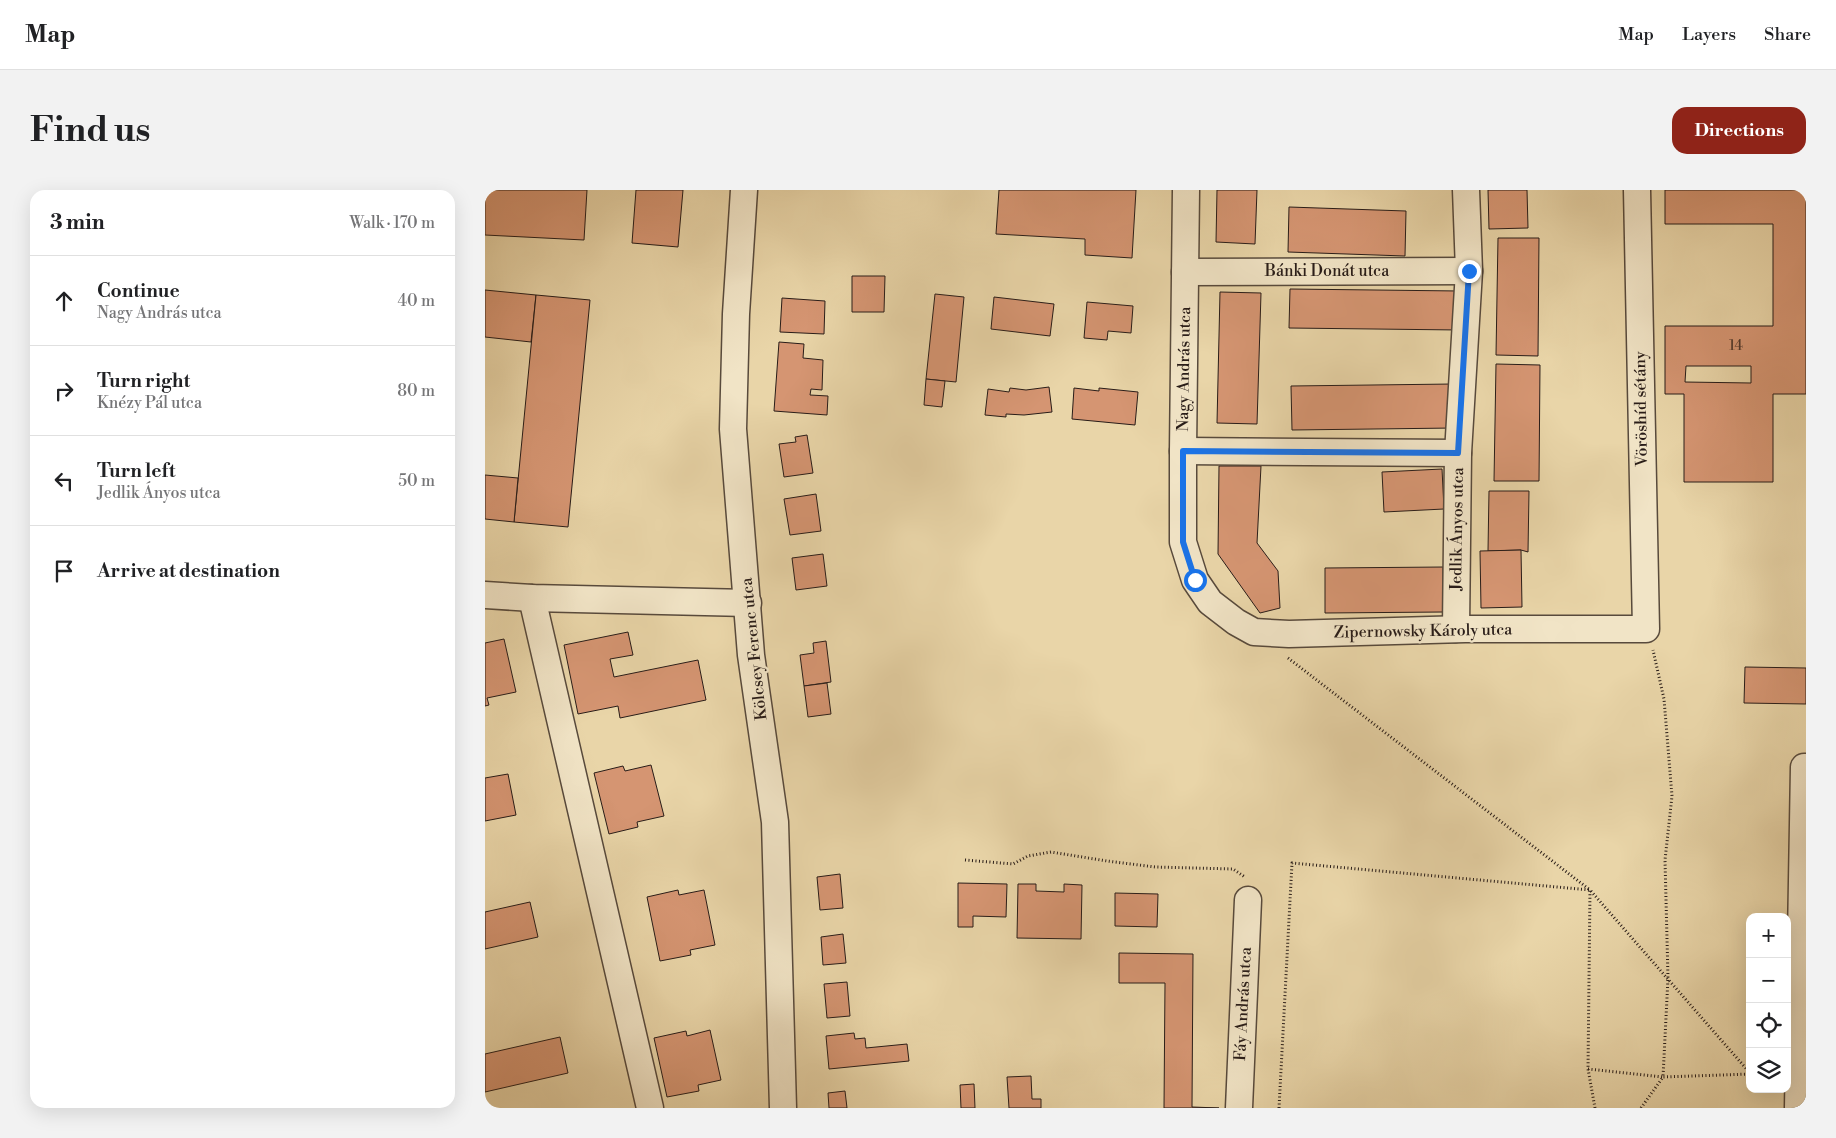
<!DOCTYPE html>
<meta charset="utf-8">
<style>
:root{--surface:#fff;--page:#f2f2f2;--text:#202124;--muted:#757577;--line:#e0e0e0;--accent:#8f2418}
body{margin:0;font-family:"Libre Bodoni",serif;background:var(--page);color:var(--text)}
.controls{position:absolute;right:15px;bottom:15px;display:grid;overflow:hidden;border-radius:10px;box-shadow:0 5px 20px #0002}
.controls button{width:45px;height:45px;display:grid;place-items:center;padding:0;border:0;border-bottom:1px solid var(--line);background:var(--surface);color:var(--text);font:25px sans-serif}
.stop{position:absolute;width:15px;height:15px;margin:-11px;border:4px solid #1a73e8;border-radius:50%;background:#fff}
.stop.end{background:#1a73e8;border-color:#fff;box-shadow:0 1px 5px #0008}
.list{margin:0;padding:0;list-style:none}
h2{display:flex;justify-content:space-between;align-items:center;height:65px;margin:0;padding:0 20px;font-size:21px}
h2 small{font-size:16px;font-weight:400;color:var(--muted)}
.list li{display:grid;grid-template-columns:32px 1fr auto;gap:15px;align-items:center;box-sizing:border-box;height:90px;padding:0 20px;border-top:1px solid var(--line)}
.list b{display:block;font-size:19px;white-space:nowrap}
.list p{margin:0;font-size:16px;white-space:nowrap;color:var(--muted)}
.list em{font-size:16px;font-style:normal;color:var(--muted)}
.icon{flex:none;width:28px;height:28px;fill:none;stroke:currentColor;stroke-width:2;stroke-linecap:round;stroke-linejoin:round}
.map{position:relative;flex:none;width:1321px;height:918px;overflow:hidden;border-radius:15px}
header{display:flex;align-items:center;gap:30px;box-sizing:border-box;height:70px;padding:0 25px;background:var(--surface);border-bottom:1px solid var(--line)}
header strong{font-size:24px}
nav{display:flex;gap:28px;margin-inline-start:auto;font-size:18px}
.intro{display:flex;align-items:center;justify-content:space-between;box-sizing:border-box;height:120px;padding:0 30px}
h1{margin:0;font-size:35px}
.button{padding:12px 22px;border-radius:15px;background:var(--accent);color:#fff;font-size:18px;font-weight:700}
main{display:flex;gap:30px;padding:0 30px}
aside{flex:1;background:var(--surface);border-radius:15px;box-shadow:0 5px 20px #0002}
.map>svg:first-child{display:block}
.building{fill:#d59572;stroke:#281c18;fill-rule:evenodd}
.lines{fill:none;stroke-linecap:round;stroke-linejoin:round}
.street-casing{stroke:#584a3c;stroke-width:29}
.path{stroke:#281c18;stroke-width:3;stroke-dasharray:1 2.5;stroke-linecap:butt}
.street{stroke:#f1e4c6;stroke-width:26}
.route{stroke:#1a73e8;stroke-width:6}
.labels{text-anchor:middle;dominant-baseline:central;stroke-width:4.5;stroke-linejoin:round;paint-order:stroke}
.number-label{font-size:14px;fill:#533a2e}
.street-label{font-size:16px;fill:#281c18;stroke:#f1e4c6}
</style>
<header>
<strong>Map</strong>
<nav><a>Map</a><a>Layers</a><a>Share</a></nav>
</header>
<div class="intro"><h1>Find us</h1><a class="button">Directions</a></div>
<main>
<aside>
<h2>3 min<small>Walk · 170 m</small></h2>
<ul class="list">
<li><svg class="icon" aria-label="ahead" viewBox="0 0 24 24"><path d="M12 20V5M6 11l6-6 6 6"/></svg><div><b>Continue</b><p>Nagy András utca</p></div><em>40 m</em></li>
<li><svg class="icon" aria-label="right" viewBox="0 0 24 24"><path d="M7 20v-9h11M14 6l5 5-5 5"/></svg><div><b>Turn right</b><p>Knézy Pál utca</p></div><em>80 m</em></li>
<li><svg class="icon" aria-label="left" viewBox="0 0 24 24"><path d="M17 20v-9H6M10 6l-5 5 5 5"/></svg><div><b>Turn left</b><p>Jedlik Ányos utca</p></div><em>50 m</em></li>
<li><svg class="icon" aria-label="arrive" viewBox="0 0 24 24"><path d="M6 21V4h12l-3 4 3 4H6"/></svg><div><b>Arrive at destination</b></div></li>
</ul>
</aside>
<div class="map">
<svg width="1321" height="918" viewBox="0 0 1321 918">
<rect width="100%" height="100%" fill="#e9d5a8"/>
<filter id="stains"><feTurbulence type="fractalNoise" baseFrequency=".004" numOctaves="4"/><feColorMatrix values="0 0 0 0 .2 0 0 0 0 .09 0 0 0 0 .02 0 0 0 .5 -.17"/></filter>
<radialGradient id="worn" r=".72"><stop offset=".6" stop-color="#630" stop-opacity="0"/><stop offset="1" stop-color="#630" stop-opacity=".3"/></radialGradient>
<!-- building -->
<g class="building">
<path d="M0,0H102L99,50L0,45Z"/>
<path d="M151,0H198L193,57L147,53Z"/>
<path d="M514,0H651L647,68L600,65V49L511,44Z"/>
<path d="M732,0H772L770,54L731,52Z"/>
<path d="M1003,0H1042L1043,38L1004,39Z"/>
<path d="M1180,0H1321V204H1288V292H1199V204H1180V136H1288V34H1180ZM1201,176H1266V193L1200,192Z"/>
<path d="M804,17L921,21L920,66L803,62Z"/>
<path d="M1013,48H1054L1053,166L1011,165Z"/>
<path d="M367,86H400L399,122H367Z"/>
<path d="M805,99L974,101V140L804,138Z"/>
<path d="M0,100L51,105L46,152L0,147Z"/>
<path d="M735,102L776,103L772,234L732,233Z"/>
<path d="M450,104L479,107L471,192L441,189Z"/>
<path d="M51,105L105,110L83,337L29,332Z"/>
<path d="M509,107L569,114L565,146L506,139Z"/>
<path d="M297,108L340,111L339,144L295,142Z"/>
<path d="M602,112L648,116L646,143L623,141L622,150L599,148Z"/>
<path d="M294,152L319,154L318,168L338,170L337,200L326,199L325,205L343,206L342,225L289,221Z"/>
<path d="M1011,174L1055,175L1054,291H1009Z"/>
<path d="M441,189L460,191L457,217L439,215Z"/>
<path d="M968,194L969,238L807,240L806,196Z"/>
<path d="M564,197L567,222L539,225L521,224V227L500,225L503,199L524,202L525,198L541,200Z"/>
<path d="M589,198L614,201V198L653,202L650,235L587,229Z"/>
<path d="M322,245L328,283L299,287L294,254L311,252L310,247Z"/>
<path d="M734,276H776L772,353L793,381L795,418L775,423L733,364Z"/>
<path d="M957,279L959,319L899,322L897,282Z"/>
<path d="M0,285L33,288L29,332L0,329Z"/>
<path d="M1004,301H1044L1043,362L1036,360L1003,361Z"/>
<path d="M331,304L336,341L305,345L299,309Z"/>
<path d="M1036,360L1037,417L996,418L995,361Z"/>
<path d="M338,364L342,396L311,400L307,368Z"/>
<path d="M958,377V422L840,423V378Z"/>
<path d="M143,442L148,465L125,469L129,487L213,470L221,510L135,528L133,516L93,524L79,455Z"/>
<path d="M19,449L31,502L2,508L4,515L0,516V453Z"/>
<path d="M341,451L346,492L319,496L315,465L329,463L328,453Z"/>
<path d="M1260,477L1321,478V514L1259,513Z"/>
<path d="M342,493L346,524L323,527L319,496Z"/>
<path d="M166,575L179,626L152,632L153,637L124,644L109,583L138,576L140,581Z"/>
<path d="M23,584L31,625L0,631V588Z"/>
<path d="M355,684L358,718L335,720L332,687Z"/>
<path d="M473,693L522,694L521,727L488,726V737H473Z"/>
<path d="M533,694H551V701L579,702V694L597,695L596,749L532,748Z"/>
<path d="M193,700L194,705L219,700L230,755L205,760L206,765L175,771L162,707Z"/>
<path d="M630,703L673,704L672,737L630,736Z"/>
<path d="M45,712L53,747L0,759V722Z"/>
<path d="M358,744L361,773L338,775L336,747Z"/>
<path d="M634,763L708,764L707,917L734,918H679L680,793H634Z"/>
<path d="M362,792L365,826L342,828L339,794Z"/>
<path d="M225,840L236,890L213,895L214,901L182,907L169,848L201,841L202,846Z"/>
<path d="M369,843L370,849L380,848L381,858L422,854L424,871L344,879L341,846Z"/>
<path d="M75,847L83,883L0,902V864Z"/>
<path d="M546,886L547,909H556V918H524L522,887Z"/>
<path d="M489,894L490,918H476L475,895Z"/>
<path d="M360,901L362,918H344L343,903Z"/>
</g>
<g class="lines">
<!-- street casing -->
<g class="street-casing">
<g id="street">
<path d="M259,0L251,124L248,239L266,465L290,632L298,918"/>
<path d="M701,0L698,261V352L710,390L725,412L751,432L769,442L804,444L980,439H1161L1152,0"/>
<path d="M700,82L984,81"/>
<path d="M698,261L973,263"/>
<path d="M0,405L47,408L263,413"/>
<path d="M47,408L165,918"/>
<path d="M971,439L973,263L984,81L981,0"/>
<path d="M754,918L763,710"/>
<path d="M1313,918L1319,577H1321"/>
</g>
</g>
<!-- path -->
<g class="path">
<path d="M803,468L1105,700L1103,879L1110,918"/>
<path d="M480,670L528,674L543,666L566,662L622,671L670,677L748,679L760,687"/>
<path d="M1103,879L1178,887L1183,788L1180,670L1187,606L1179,509L1168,460"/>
<path d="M794,918L807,673L1105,700L1265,883"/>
<path d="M1156,918L1178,887L1265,884"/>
</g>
<!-- street -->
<use href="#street" class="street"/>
</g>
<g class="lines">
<!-- route -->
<path class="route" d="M710,390L698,352V261L973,263L984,81"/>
</g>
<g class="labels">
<!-- number labels -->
<g class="number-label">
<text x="1251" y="156">14</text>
</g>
<!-- street labels -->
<g class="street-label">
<text x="842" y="81">Bánki Donát utca</text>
<text transform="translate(699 179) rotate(-89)">Nagy András utca</text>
<text transform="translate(1156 219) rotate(-91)">Vöröshíd sétány</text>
<text transform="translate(972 339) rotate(-89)">Jedlik Ányos utca</text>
<text transform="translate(938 441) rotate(-1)">Zipernowsky Károly utca</text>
<text transform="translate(269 459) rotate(-96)">Kölcsey Ferenc utca</text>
<text transform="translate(758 814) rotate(-87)">Fáy András utca</text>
</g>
</g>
<rect width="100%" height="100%" filter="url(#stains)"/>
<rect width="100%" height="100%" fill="url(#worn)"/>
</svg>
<div class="controls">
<button>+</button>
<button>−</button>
<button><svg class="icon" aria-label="locate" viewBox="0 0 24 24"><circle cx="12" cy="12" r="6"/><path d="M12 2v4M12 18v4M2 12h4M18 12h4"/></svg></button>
<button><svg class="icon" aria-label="layers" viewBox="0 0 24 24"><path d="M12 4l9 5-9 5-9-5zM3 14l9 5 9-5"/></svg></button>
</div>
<div class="stop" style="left:710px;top:390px"></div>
<div class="stop end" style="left:984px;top:81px"></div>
</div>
</main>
